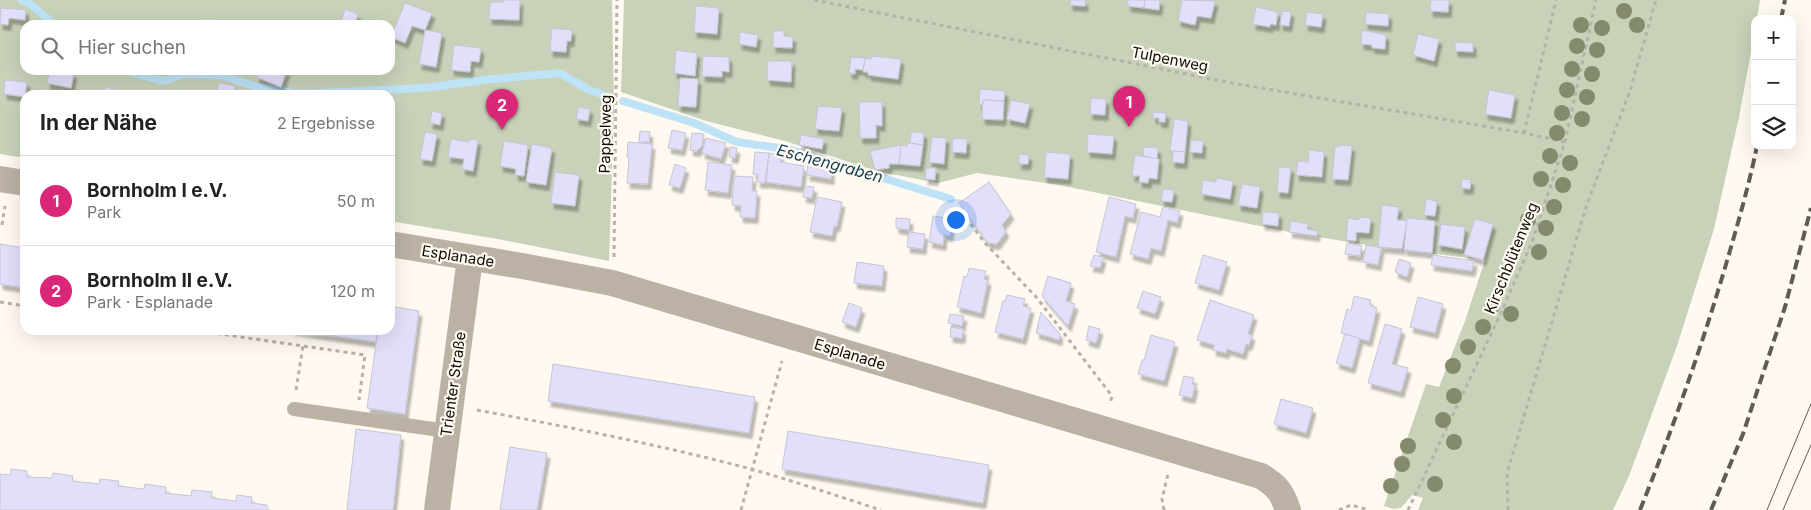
<!DOCTYPE html>
<html lang="de">
<meta charset="utf-8">
<style>
:root{--surface:#fff;--page:#f6f6f6;--text:#222;--muted:#767676;--line:#e0e0e0;--accent:#db2777}
body{margin:0;font-family:Inter,sans-serif;background:var(--page);color:var(--text)}
.controls{position:absolute;right:15px;top:15px;display:grid;overflow:hidden;border-radius:10px;box-shadow:0 5px 20px #0002}
.controls button{width:45px;height:45px;display:grid;place-items:center;padding:0;border:0;border-bottom:1px solid var(--line);background:var(--surface);color:var(--text);font:25px sans-serif}
.you{position:absolute;left:955px;top:219px;width:18px;height:18px;margin:-12px;border:4px solid #fff;border-radius:50%;background:#1a73e8;box-shadow:0 0 0 8px #1a73e833}
.badge{display:grid;place-items:center;width:32px;height:32px;border-radius:50%;background:var(--accent);color:#fff;font-size:16px;font-weight:700}
.pin{position:absolute;translate:-50% -41px;filter:drop-shadow(0 1px 2px #0008)}
.pin::after{content:'';position:absolute;top:26px;width:18px;height:15px;background:inherit;clip-path:polygon(0 0,100% 0,50% 100%)}
.list{margin:0;padding:0;list-style:none}
h2{display:flex;justify-content:space-between;align-items:center;height:65px;margin:0;padding:0 20px;font-size:21px}
h2 small{font-size:16px;font-weight:400;color:var(--muted)}
.list li{display:grid;grid-template-columns:32px 1fr auto;gap:15px;align-items:center;box-sizing:border-box;height:90px;padding:0 20px;border-top:1px solid var(--line)}
.list b{display:block;font-size:19px;white-space:nowrap}
.list p{margin:0;font-size:16px;white-space:nowrap;color:var(--muted)}
.list em{font-size:16px;font-style:normal;color:var(--muted)}
.icon{flex:none;width:28px;height:28px;fill:none;stroke:currentColor;stroke-width:2;stroke-linecap:round;stroke-linejoin:round}
.map{position:relative;flex:none;width:1811px;height:510px;overflow:hidden}
.search{position:absolute;background:var(--surface);box-shadow:0 5px 20px #0002;left:20px;top:20px;width:375px;height:55px;display:flex;align-items:center;gap:12px;box-sizing:border-box;padding:0 18px;border-radius:15px;color:var(--muted);font-size:19px}
.panel{position:absolute;background:var(--surface);box-shadow:0 5px 20px #0002;left:20px;top:90px;width:375px;height:245px;border-radius:15px}
.map>svg:first-child{display:block}
.green{fill:#c7d2b9;fill-rule:evenodd}
.lines{fill:none;stroke-linecap:round;stroke-linejoin:round}
.stream{stroke:#bfe3f6;stroke-width:8}
.building{fill:#e2dffa;stroke:#c6c5d4;filter:url(#shadow)}
.path{stroke:#b6b1aa;stroke-width:3;stroke-dasharray:4 4;stroke-linecap:butt}
.lane{stroke:#bbb1a5;stroke-width:14}
.street{stroke:#bbb1a5;stroke-width:26}
.tram{stroke:#5f5b55;stroke-width:1}
.rail{stroke:#5f5b55;stroke-width:4;stroke-dasharray:10 5;stroke-linecap:butt}
.tree{fill:#848a6c}
.labels{text-anchor:middle;dominant-baseline:central;stroke-width:4.5;stroke-linejoin:round;paint-order:stroke}
.street-label{font-size:15px;fill:#100d08;stroke:#fff9f1}
.water-label{font-size:16px;font-style:italic;fill:#0c3d51;stroke:#fff9f1}
</style>
<div class="map">
<svg width="1811" height="510" viewBox="0 0 1811 510">
<defs>
<filter id="shadow"><feDropShadow dx="3" dy="5.5" stdDeviation="1" flood-color="#0004"/></filter>
</defs>
<rect width="100%" height="100%" fill="#fff9f1"/>
<!-- green -->
<g class="green">
<path d="M0,0H612L614,106L609,261L503,240L390,221V95H25V158L0,154ZM25,25H390V70H25Z"/>
<path d="M624,0H1760L1757,19H1755V30L1739,117L1714,229L1677,346L1629,476L1613,510H1418L1423,498L1412,495L1401,508L1394,509L1384,506L1426,384L1439,387L1465,321L1485,260L1378,247L1289,232L1059,185L977,173L938,183L876,171L785,141L706,121L621,92Z"/>
</g>
<g class="lines">
<!-- stream -->
<g class="stream">
<path d="M22,0L29,3L55,25"/>
<path d="M123,70L163,81L185,74L221,75L254,86L298,94L424,88L484,80L560,73L589,90L613,98"/>
<path d="M623,101L694,123L737,142L792,150L951,199"/>
</g>
</g>
<!-- building -->
<g class="building">
<path d="M503,0H520L519,20L489,19L490,2H503Z"/>
<path d="M1070,0H1085V6L1070,5Z"/>
<path d="M1128,0H1145L1144,8L1128,6Z"/>
<path d="M1145,0H1160L1159,10L1144,8Z"/>
<path d="M1182,0L1215,1L1211,18L1197,16L1195,25L1178,21Z"/>
<path d="M1431,0H1449L1448,12L1430,11Z"/>
<path d="M405,3L432,13L425,30L412,26L405,43L391,37Z"/>
<path d="M696,6L719,8L717,34L694,32Z"/>
<path d="M1256,7L1278,12L1276,25L1270,24V27L1253,24Z"/>
<path d="M1,8L26,10L25,20L9,18L8,25L0,24Z"/>
<path d="M345,9L358,14L355,25H340Z"/>
<path d="M1282,11L1291,12L1289,26L1280,25Z"/>
<path d="M1307,12L1323,14L1321,27L1305,25Z"/>
<path d="M1366,12L1389,14L1388,26L1365,24Z"/>
<path d="M207,18L225,25H204Z"/>
<path d="M552,28L572,30L571,41H567L566,52L550,51Z"/>
<path d="M425,30L442,33L436,67L419,64Z"/>
<path d="M1362,30L1386,35L1385,49L1372,48V45L1361,44Z"/>
<path d="M773,31H784V36L793,37L792,48L773,47Z"/>
<path d="M740,32L758,35L756,47L739,44Z"/>
<path d="M1418,34L1439,39L1434,61L1413,55Z"/>
<path d="M1455,42L1473,43V52L1455,51Z"/>
<path d="M454,45L481,48L479,62L471,61L470,72L451,70Z"/>
<path d="M676,50L697,53L695,76L674,73Z"/>
<path d="M703,56L729,57V72L722,71V77L702,76Z"/>
<path d="M872,56L901,59L898,79L868,75V72H863L865,58L871,59Z"/>
<path d="M851,57L865,58L863,70L855,69V74L849,73Z"/>
<path d="M768,61H792L791,82L767,80Z"/>
<path d="M50,70H62L74,73L71,88L47,83Z"/>
<path d="M259,70H287L281,87L256,77Z"/>
<path d="M680,78L698,79L696,107L678,106Z"/>
<path d="M5,80L27,82L25,97L4,94Z"/>
<path d="M219,83L235,86L233,95L216,94Z"/>
<path d="M105,87L126,92L125,95H103Z"/>
<path d="M980,89L1005,91L1004,101L983,100L982,105L979,104Z"/>
<path d="M1489,90L1515,95L1511,118L1485,114Z"/>
<path d="M1091,98L1106,99L1105,115L1090,114Z"/>
<path d="M983,100L1004,101L1003,120L982,119Z"/>
<path d="M1011,100L1030,104L1025,123L1007,119Z"/>
<path d="M859,102H882V126L876,125V138H860Z"/>
<path d="M818,106L842,108L839,131L815,129Z"/>
<path d="M578,107L590,109L588,121L576,119Z"/>
<path d="M432,111L442,113L440,125L430,123Z"/>
<path d="M1153,112L1166,113L1165,122H1159V118H1153Z"/>
<path d="M1174,119L1188,121L1185,152L1170,151Z"/>
<path d="M672,130L686,133L682,150L668,148Z"/>
<path d="M640,131L650,132L649,142H639Z"/>
<path d="M425,132L437,134L432,161L420,159Z"/>
<path d="M911,132L924,133L923,145L910,143Z"/>
<path d="M692,133L704,134L702,146L697,151L690,150Z"/>
<path d="M1088,134L1114,136L1112,154L1087,152Z"/>
<path d="M801,135L824,139L822,149L799,145Z"/>
<path d="M932,137L946,138L944,164L929,162Z"/>
<path d="M706,138L726,143L721,159L702,153Z"/>
<path d="M953,138L967,139L966,153L952,152Z"/>
<path d="M451,139L469,142V139L478,140L473,171L462,169L464,159L448,157Z"/>
<path d="M1191,140L1203,141L1202,153L1190,152Z"/>
<path d="M504,141L528,145L524,176L515,175L516,169L500,166Z"/>
<path d="M628,142L652,144L648,184L627,183L629,157H627Z"/>
<path d="M908,143L923,145L920,166L899,164L901,145L907,146Z"/>
<path d="M532,144L552,148L546,185L526,182Z"/>
<path d="M901,145L899,164H889V168L875,170L870,151Z"/>
<path d="M1339,145L1352,146L1348,180L1332,179L1335,147H1339Z"/>
<path d="M730,147L737,148L735,158L729,157Z"/>
<path d="M1144,147L1158,148L1157,159L1143,156Z"/>
<path d="M1309,150L1324,152L1322,177L1296,175L1298,161L1308,162Z"/>
<path d="M1173,151L1185,152L1184,163L1172,162Z"/>
<path d="M755,152L769,153L765,183L757,182L758,175L753,174Z"/>
<path d="M1046,152L1070,154L1068,179L1044,177Z"/>
<path d="M769,153L781,155L780,162L804,166L801,187L766,182Z"/>
<path d="M1019,154L1029,155L1028,164H1019Z"/>
<path d="M1135,155L1159,159L1157,179L1149,178L1148,183L1139,182L1140,176H1132Z"/>
<path d="M808,159L831,167V179L807,175Z"/>
<path d="M708,162L732,165L728,193L705,190Z"/>
<path d="M675,164L686,168L680,188L669,185Z"/>
<path d="M1279,167L1291,168L1288,193L1277,192Z"/>
<path d="M926,168H936L935,180L925,179Z"/>
<path d="M555,172L579,175L575,206L551,203Z"/>
<path d="M734,176L753,177L752,191H757L755,218L740,217L741,206L732,205Z"/>
<path d="M1216,178L1233,181L1230,199L1201,194L1203,180L1216,182Z"/>
<path d="M1462,179L1471,180L1470,189L1461,188Z"/>
<path d="M989,182L1011,214L1002,225L1006,232L997,244L988,243L959,203Z"/>
<path d="M1242,184L1260,187L1257,208L1238,205Z"/>
<path d="M805,186L814,187L812,198L803,197Z"/>
<path d="M1163,189L1174,190L1172,202L1161,201Z"/>
<path d="M817,197L842,202L837,226H834L832,236L810,232Z"/>
<path d="M1109,197L1136,204L1133,218L1125,216L1116,257L1096,252Z"/>
<path d="M1426,199L1437,201L1435,216L1424,215Z"/>
<path d="M1382,205L1399,207L1397,220L1407,221L1402,249L1378,247Z"/>
<path d="M1163,207L1180,211L1177,223L1168,220L1161,251L1151,248L1148,259L1130,254L1141,212L1160,217Z"/>
<path d="M1263,212L1279,213L1278,226L1262,224Z"/>
<path d="M933,216L952,219L950,236L944,235L943,245L929,242Z"/>
<path d="M1359,217L1371,218L1369,233L1356,232V241L1346,240L1348,218L1359,220Z"/>
<path d="M896,218L910,219L909,230L896,228Z"/>
<path d="M1407,218L1435,221L1432,253L1404,250Z"/>
<path d="M1475,219L1493,224L1483,260L1464,255Z"/>
<path d="M1291,221L1308,224L1307,229L1317,231V236L1289,232Z"/>
<path d="M1441,224L1465,227L1462,249L1438,245Z"/>
<path d="M909,232L925,234L923,249L907,247Z"/>
<path d="M1347,243L1362,246L1360,256L1345,254Z"/>
<path d="M0,244L25,248V288L0,284Z"/>
<path d="M1366,245L1381,248L1378,265L1363,262Z"/>
<path d="M1094,255L1103,257L1100,268L1090,266Z"/>
<path d="M1203,255L1227,262L1219,290L1195,283Z"/>
<path d="M1433,255L1474,261L1472,271L1431,265Z"/>
<path d="M1399,259L1411,263L1407,277L1395,272Z"/>
<path d="M857,262L884,266L882,286L854,283Z"/>
<path d="M969,268L986,271L984,279L988,280L981,313L957,307L964,276L967,277Z"/>
<path d="M1048,276L1071,283L1066,301L1075,304L1068,326L1042,296Z"/>
<path d="M1143,291L1161,297L1155,314L1137,308Z"/>
<path d="M1007,295L1025,299L1023,306L1031,308L1023,339L995,332L1003,301H1005Z"/>
<path d="M1354,296L1371,300L1370,306L1377,308L1369,341L1341,333L1347,309L1351,311Z"/>
<path d="M1418,297L1443,304L1435,333L1410,327Z"/>
<path d="M1210,300L1254,315L1248,334L1252,335L1249,345L1246,344L1243,354L1227,349L1226,353L1213,350L1214,345L1197,340Z"/>
<path d="M849,303L862,308L856,327L842,322Z"/>
<path d="M390,306L419,311L405,414L367,408L378,330H390Z"/>
<path d="M1041,312L1060,334L1059,340L1036,333Z"/>
<path d="M950,314L964,316L962,326L948,323Z"/>
<path d="M1385,324L1402,329L1392,364L1408,368L1401,392L1368,383Z"/>
<path d="M1089,326L1100,329L1096,343L1086,340Z"/>
<path d="M951,327L963,329L962,338L950,337Z"/>
<path d="M292,330H378L376,342Z"/>
<path d="M1345,334L1360,338L1352,368L1336,363Z"/>
<path d="M1151,335L1175,342L1164,381L1138,374L1142,360H1144Z"/>
<path d="M553,364L755,397L749,433L548,401Z"/>
<path d="M1184,376L1194,378L1192,384L1195,385L1192,398L1179,395Z"/>
<path d="M1281,399L1313,408L1306,433L1274,424Z"/>
<path d="M356,429L401,435L393,510H347Z"/>
<path d="M788,431L989,465L983,503L782,469Z"/>
<path d="M510,447L547,453L537,510H500Z"/>
<path d="M11,469L27,471V477L52,478L53,473L73,476L72,481L99,484L100,479L119,481L118,486L144,489L145,484L166,487L165,493L191,496L192,490L212,492L211,498L236,501L237,495L252,497L251,503L267,505V510H0V474L11,475Z"/>
</g>
<g class="lines">
<!-- path -->
<g class="path">
<path d="M814,0L1232,83L1524,133L1565,142"/>
<path d="M1524,133L1556,0"/>
<path d="M961,211L985,243L1037,298L1112,396L1110,404"/>
<path d="M2,225L5,206"/>
<path d="M614,257L617,0"/>
<path d="M0,302L25,306"/>
<path d="M193,330L365,355L359,400"/>
<path d="M296,390L303,346"/>
<path d="M477,410C569,427 660,445 751,469C794,481 837,496 881,510"/>
<path d="M741,510L782,361"/>
<path d="M1164,510L1162,499L1168,474"/>
<path d="M1339,510L1351,505L1369,510"/>
<path d="M1408,510L1500,315L1532,242L1565,142L1596,0"/>
<path d="M1508,510L1507,473L1587,204L1630,91L1656,0"/>
</g>
<!-- lane -->
<path class="lane" d="M294,409L447,431"/>
<!-- street -->
<g class="street">
<path d="M0,179L25,183"/>
<path d="M390,244L522,266L612,283L1261,476C1277,486 1282,492 1288,510"/>
<path d="M437,510L470,258"/>
</g>
<!-- tram -->
<g class="tram">
<path d="M1767,510L1811,404"/>
<path d="M1783,510L1811,445"/>
</g>
<!-- rail -->
<g class="rail">
<path d="M1781,19L1785,0"/>
<path d="M1640,510C1673,428 1702,346 1727,261C1738,223 1749,185 1757,146"/>
<path d="M1711,510L1743,434L1785,307L1811,208"/>
</g>
</g>
<!-- trees -->
<g class="tree">
<circle cx="1624" cy="11" r="8"/>
<circle cx="1581" cy="25" r="8"/>
<circle cx="1637" cy="25" r="8"/>
<circle cx="1602" cy="28" r="8"/>
<circle cx="1577" cy="46" r="8"/>
<circle cx="1597" cy="50" r="8"/>
<circle cx="1572" cy="69" r="8"/>
<circle cx="1592" cy="74" r="8"/>
<circle cx="1567" cy="90" r="8"/>
<circle cx="1587" cy="97" r="8"/>
<circle cx="1562" cy="113" r="8"/>
<circle cx="1582" cy="119" r="8"/>
<circle cx="1557" cy="133" r="8"/>
<circle cx="1550" cy="156" r="8"/>
<circle cx="1570" cy="163" r="8"/>
<circle cx="1541" cy="179" r="8"/>
<circle cx="1563" cy="185" r="8"/>
<circle cx="1554" cy="207" r="8"/>
<circle cx="1528" cy="220" r="8"/>
<circle cx="1546" cy="228" r="8"/>
<circle cx="1539" cy="252" r="8"/>
<circle cx="1492" cy="306" r="8"/>
<circle cx="1511" cy="314" r="8"/>
<circle cx="1483" cy="327" r="8"/>
<circle cx="1468" cy="347" r="8"/>
<circle cx="1453" cy="366" r="8"/>
<circle cx="1454" cy="396" r="8"/>
<circle cx="1443" cy="420" r="8"/>
<circle cx="1454" cy="442" r="8"/>
<circle cx="1408" cy="446" r="8"/>
<circle cx="1402" cy="464" r="8"/>
<circle cx="1435" cy="484" r="8"/>
<circle cx="1391" cy="486" r="8"/>
</g>
<g class="labels">
<!-- street labels -->
<g class="street-label">
<text transform="translate(1170 59) rotate(11)">Tulpenweg</text>
<text transform="translate(605 134) rotate(-89)">Pappelweg</text>
<text transform="translate(458 256) rotate(9)">Esplanade</text>
<text transform="translate(1511 258) rotate(-68)">Kirschblütenweg</text>
<text transform="translate(850 354) rotate(17)">Esplanade</text>
<text transform="translate(453 384) rotate(-82)">Trienter Straße</text>
</g>
<!-- water labels -->
<g class="water-label">
<text transform="translate(830 163) rotate(15)">Eschengraben</text>
</g>
</g>
</svg>
<div class="controls">
<button>+</button>
<button>−</button>
<button><svg class="icon" aria-label="layers" viewBox="0 0 24 24"><path d="M12 4l9 5-9 5-9-5zM3 14l9 5 9-5"/></svg></button>
</div>
<div class="you"></div>
<div class="pin badge" style="left:1129px;top:127px">1</div>
<div class="pin badge" style="left:502px;top:130px">2</div>
<div class="search"><svg class="icon" aria-label="search" viewBox="0 0 24 24"><circle cx="10" cy="10" r="6"/><path d="M15 15l6 6"/></svg>Hier suchen</div>
<section class="panel">
<h2>In der Nähe<small>2 Ergebnisse</small></h2>
<ul class="list">
<li><span class="badge">1</span><div><b>Bornholm I e.V.</b><p>Park</p></div><em>50 m</em></li>
<li><span class="badge">2</span><div><b>Bornholm II e.V.</b><p>Park · Esplanade</p></div><em>120 m</em></li>
</ul>
</section>
</div>
